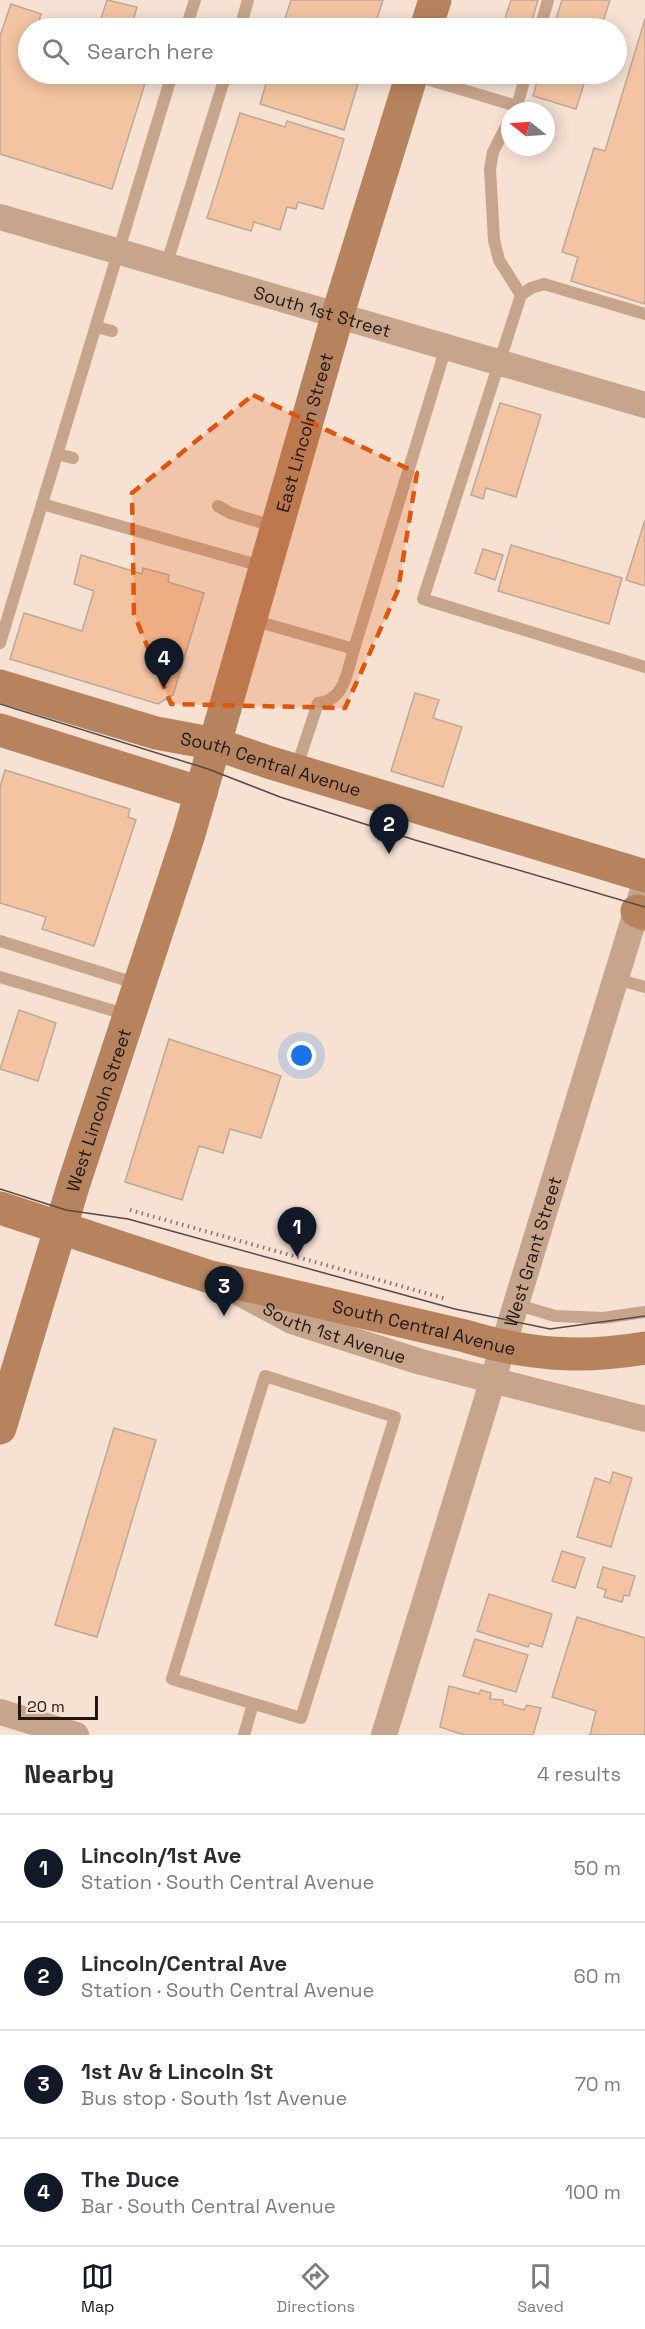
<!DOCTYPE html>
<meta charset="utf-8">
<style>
:root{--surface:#fff;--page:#f2f2f3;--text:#2b2b33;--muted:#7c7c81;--line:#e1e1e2;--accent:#111827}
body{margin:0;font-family:"Space Grotesk",sans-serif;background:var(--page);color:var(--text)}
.compass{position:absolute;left:501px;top:102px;width:54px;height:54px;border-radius:50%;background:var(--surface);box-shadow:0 3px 15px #0003;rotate:287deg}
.scale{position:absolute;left:18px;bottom:15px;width:80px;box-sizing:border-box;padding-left:6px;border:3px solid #1f1813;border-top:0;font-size:16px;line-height:21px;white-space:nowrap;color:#1f1813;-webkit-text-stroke:4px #f6e1d3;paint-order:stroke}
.you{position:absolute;left:302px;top:1056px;width:21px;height:21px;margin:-15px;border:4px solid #fff;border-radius:50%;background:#1a73e8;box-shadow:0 0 0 9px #1a73e833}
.badge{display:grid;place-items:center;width:39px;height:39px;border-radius:50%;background:var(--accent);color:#fff;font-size:20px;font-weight:700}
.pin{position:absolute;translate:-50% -50px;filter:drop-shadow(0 2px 3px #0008)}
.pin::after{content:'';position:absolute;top:32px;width:21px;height:18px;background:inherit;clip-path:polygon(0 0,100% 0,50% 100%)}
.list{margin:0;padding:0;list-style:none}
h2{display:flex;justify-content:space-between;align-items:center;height:78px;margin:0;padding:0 24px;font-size:26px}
h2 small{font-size:20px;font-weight:400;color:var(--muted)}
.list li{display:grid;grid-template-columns:39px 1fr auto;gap:18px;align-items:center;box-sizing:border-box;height:108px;padding:0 24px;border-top:2px solid var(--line)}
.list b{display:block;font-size:22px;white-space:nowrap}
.list p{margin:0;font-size:20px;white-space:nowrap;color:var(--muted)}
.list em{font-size:20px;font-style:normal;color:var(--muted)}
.icon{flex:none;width:33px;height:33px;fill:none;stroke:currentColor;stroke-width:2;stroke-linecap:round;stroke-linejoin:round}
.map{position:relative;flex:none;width:645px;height:1735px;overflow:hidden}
.search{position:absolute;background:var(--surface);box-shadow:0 3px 15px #0003;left:18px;right:18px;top:18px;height:66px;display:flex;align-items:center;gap:15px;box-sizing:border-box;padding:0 21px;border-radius:33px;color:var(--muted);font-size:22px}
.sheet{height:510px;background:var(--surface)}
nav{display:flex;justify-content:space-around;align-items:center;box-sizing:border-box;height:84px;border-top:2px solid var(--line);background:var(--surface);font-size:16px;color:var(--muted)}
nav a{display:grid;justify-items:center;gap:3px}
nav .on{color:var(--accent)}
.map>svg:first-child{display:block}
.building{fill:#f4c4a2;stroke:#bca99b;stroke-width:1.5}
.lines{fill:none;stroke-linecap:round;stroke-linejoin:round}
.path{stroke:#84776d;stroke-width:4;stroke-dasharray:1.5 4.5;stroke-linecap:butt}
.lane{stroke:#c7a48c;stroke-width:12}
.street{stroke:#c7a48c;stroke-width:26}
.secondary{stroke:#b6835e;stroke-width:33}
.tram{stroke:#564b44;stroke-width:1.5}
.marked{fill:#de560c;fill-opacity:0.2;stroke:#de560c;stroke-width:4.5;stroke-dasharray:12 8;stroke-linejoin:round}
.labels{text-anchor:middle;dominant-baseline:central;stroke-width:4.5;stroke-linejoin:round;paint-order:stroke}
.street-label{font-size:18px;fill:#1f1813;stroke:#f6e1d3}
</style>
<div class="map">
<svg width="645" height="1735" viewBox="0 0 645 1735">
<rect width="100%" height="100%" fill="#f6e1d3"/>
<!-- building -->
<g class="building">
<path d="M107,0L137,7L131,28H98Z"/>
<path d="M291,0H383L374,28H282Z"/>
<path d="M511,0H538L530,28H502Z"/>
<path d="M562,0H610L601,28H553Z"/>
<path d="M11,4L41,14L37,28H28V74H148L112,189L0,154V36Z"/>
<path d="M645,19V304L571,281L578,257L562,252L594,148L605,151Z"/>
<path d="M269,74H361L344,130L260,104Z"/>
<path d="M539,74H587L576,109L533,96Z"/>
<path d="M240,113L285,127L287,121L344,139L323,209L298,202L296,209L287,207L280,230L254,222L251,231L207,218Z"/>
<path d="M500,403L541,415L516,497L486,488L483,499L471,495Z"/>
<path d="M645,520V586L626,580Z"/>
<path d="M511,545L622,578L609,624L498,591Z"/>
<path d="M483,549L503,555L495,580L475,573Z"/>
<path d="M81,555L142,574L143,568L169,575L168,582L204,593L173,695L158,704L10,659L24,613L82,631L94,591L74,584Z"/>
<path d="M415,693L439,700L433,718L462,727L443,787L391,771Z"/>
<path d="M5,770L130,809L128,817L136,820L94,946L42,929L46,917L0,903V787Z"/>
<path d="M19,1010L56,1023L38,1081L0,1069Z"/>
<path d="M169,1039L281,1076L261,1138L230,1129L223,1153L199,1146L182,1200L125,1182Z"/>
<path d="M114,1428L156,1440L97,1637L55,1625Z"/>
<path d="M613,1472L632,1478L611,1547L577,1537L595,1478L610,1483Z"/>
<path d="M562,1551L585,1558L575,1588L552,1581Z"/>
<path d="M603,1567L635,1576L629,1596L624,1595L622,1602L604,1597L606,1590L597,1587Z"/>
<path d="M489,1594L552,1614L542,1647L530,1643L528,1647L477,1631Z"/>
<path d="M577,1617L645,1638V1735H590L596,1711L552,1697Z"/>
<path d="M475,1639L528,1655L516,1692L463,1676Z"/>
<path d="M449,1686L479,1694L481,1690L491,1693L490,1699L503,1700V1704L524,1710L527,1705L541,1708L533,1735H464L440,1727Z"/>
</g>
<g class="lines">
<!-- path -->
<path class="path" d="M130,1210L447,1299"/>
<!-- lane -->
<g class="lane">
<path d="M186,28L195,0"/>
<path d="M240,28L248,0"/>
<path d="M540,28L548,0"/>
<path d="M413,75L517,106L526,74"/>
<path d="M510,119L493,152L490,169L494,240L499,260L521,295"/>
<path d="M166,266L226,74"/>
<path d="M645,314L544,284L531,288L521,295L423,599L645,667"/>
<path d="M96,327L112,331"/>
<path d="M57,454L73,458"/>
<path d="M42,504L265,567"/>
<path d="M218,506L230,513L276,527"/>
<path d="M252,620L354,649L446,347"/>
<path d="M0,643L172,74"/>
<path d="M301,754L318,703C345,701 347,671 354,649"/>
<path d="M0,941L138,984"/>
<path d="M0,977L128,1015"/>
<path d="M616,979L645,987"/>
<path d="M515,1304L555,1316L603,1318L645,1312"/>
<path d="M265,1376L395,1417L301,1718L172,1679Z"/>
<path d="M244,1735L253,1704"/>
</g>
<!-- street -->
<g class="street">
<path id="s1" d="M0,217L645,405"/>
<path id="s2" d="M232,1289L292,1321L421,1362L645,1419"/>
<path d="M0,1712L76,1735"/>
<path id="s3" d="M384,1735L645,883"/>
</g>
<!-- secondary -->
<g class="secondary">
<path d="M426,28L435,0"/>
<path id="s4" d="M0,686L156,733L216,744L268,762L645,876"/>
<path d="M0,730L201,793"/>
<path d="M637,911L645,914"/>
<path id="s5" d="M0,1208L207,1276L465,1336C527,1355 581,1359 645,1348"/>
<path id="s6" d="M0,1428L74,1183L189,834L337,317L412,74"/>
</g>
<!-- tram -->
<g class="tram">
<path d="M0,704L208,769L280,797L415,840L645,907"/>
<path d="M0,1189L66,1210L128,1219L455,1309L550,1329L645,1316"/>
</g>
</g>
<!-- marked area -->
<path class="marked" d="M253,395L417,473L398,590L345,708L171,704L134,614L132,493Z"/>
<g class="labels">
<!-- street labels -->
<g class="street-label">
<text stroke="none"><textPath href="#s1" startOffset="336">South 1st Street</textPath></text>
<text stroke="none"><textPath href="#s6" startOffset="1041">East Lincoln Street</textPath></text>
<text stroke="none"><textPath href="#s4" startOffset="282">South Central Avenue</textPath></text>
<text stroke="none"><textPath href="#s6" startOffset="333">West Lincoln Street</textPath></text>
<text stroke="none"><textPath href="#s3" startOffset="506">West Grant Street</textPath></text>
<text stroke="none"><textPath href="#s5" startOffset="441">South Central Avenue</textPath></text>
<text stroke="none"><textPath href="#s2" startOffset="112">South 1st Avenue</textPath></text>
</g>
</g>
</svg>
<svg class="compass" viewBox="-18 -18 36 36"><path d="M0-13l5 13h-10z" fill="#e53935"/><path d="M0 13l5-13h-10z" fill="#7c7c81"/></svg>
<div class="scale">20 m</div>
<div class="you"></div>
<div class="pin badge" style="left:297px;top:1257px">1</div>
<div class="pin badge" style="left:389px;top:854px">2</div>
<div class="pin badge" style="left:224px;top:1316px">3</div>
<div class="pin badge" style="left:164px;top:688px">4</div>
<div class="search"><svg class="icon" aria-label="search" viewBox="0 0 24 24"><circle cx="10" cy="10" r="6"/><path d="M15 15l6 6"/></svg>Search here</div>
</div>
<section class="sheet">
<h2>Nearby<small>4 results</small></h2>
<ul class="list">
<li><span class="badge">1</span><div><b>Lincoln/1st Ave</b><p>Station · South Central Avenue</p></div><em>50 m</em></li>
<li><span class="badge">2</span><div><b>Lincoln/Central Ave</b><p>Station · South Central Avenue</p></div><em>60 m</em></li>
<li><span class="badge">3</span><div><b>1st Av &amp; Lincoln St</b><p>Bus stop · South 1st Avenue</p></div><em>70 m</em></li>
<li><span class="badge">4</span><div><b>The Duce</b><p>Bar · South Central Avenue</p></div><em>100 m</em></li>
</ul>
</section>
<nav>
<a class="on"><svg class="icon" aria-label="map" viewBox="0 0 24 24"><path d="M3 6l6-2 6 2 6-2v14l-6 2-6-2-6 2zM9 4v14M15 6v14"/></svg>Map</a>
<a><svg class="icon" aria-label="directions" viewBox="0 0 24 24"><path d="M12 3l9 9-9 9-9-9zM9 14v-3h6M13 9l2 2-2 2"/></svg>Directions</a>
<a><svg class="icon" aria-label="saved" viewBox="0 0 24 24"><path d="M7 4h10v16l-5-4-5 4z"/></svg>Saved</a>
</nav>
